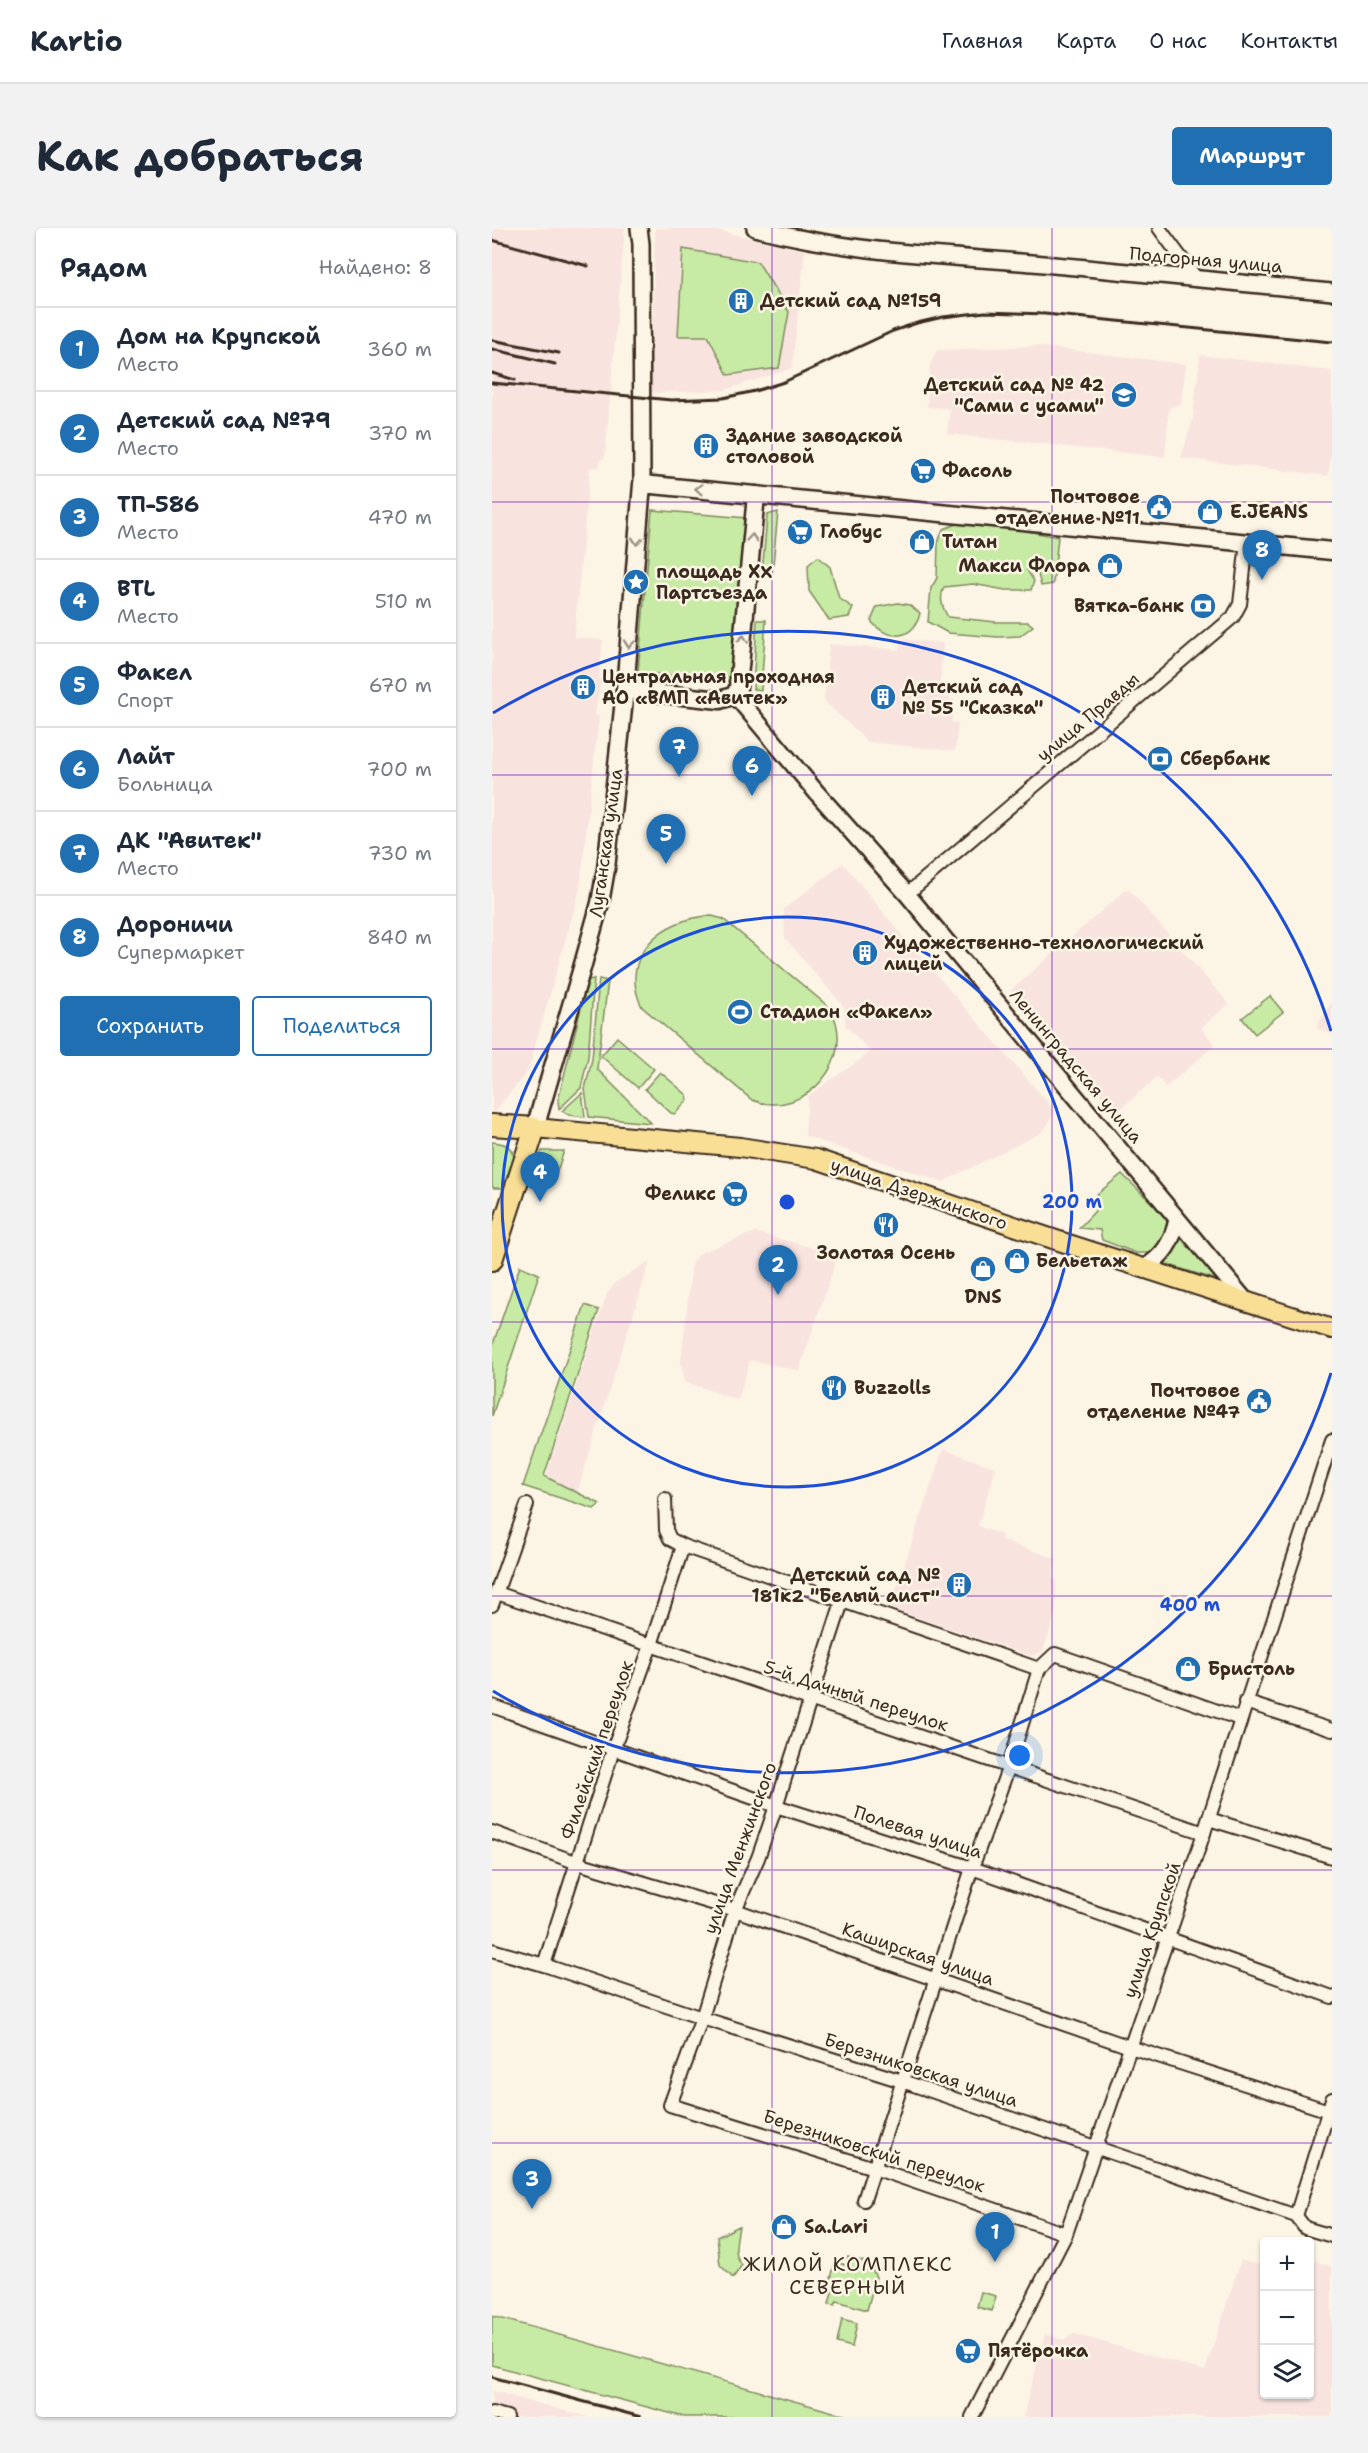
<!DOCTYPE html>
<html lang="ru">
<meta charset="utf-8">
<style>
:root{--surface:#fff;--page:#f2f2f3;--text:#1f2937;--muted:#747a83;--line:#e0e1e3;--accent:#1f6fb2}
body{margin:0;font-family:"Shantell Sans",sans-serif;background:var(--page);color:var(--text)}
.controls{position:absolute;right:18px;bottom:18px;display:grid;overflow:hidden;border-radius:6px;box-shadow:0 2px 4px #0004}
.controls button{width:54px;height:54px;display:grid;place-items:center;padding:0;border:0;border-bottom:2px solid var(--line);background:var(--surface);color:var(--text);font:30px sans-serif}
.you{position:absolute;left:528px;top:1528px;width:21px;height:21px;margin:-15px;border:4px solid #fff;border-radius:50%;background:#1a73e8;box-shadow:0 0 0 9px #1a73e833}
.badge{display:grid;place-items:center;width:39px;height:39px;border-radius:50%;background:var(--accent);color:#fff;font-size:20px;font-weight:700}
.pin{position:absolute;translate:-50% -50px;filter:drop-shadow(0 2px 3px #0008)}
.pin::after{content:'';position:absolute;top:32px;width:21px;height:18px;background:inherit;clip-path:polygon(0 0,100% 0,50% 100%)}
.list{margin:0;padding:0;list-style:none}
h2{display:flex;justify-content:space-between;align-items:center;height:78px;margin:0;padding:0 24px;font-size:26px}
h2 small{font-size:20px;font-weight:400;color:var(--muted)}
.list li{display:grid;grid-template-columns:39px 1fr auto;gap:18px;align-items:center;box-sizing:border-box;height:84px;padding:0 24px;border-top:2px solid var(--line)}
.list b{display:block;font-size:22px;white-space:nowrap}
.list p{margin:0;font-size:20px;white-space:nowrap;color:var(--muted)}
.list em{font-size:20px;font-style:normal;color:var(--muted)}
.actions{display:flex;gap:12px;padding:18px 24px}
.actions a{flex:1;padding:14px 0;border:2px solid var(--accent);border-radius:6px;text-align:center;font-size:21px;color:var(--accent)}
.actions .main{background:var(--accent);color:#fff}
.icon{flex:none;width:33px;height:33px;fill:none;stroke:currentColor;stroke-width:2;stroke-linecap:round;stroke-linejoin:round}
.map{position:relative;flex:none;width:840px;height:2189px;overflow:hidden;border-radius:6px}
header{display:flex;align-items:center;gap:36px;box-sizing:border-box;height:84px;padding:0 30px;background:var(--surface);border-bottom:2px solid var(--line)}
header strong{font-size:28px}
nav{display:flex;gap:33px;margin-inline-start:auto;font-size:21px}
.intro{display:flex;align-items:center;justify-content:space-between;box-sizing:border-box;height:144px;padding:0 36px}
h1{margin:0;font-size:42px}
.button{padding:15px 27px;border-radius:6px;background:var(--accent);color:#fff;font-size:21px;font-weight:700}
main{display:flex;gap:36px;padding:0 36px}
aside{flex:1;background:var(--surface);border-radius:6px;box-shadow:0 2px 4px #0004}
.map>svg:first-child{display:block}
.built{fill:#f8e3df}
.green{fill:#c7eba4;stroke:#818a61;stroke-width:1.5}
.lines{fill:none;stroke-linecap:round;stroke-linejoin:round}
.minor-casing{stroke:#3b2a1e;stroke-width:16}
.tertiary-casing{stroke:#3b2a1e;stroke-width:20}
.secondary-casing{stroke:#3b2a1e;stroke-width:21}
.primary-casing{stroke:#3b2a1e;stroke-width:22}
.trunk-casing{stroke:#3b2a1e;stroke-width:24}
.minor{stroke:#fcf5e5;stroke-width:12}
.tertiary{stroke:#fcf5e5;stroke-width:15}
.secondary{stroke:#fcf5e5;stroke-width:16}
.primary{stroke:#f9df96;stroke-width:18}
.trunk{stroke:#f9df96;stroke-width:20}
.rail{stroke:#3b2a1e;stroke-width:3}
.oneway{stroke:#9c9082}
.grid{fill:none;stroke:#7b2cbf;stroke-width:1.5;stroke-opacity:0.55}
.ring{fill:none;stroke:#1d4ed8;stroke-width:3}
.labels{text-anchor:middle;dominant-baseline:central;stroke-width:5;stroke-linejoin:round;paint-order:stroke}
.street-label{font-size:18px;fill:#3b2a1e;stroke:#fcf5e5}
.poi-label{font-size:18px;font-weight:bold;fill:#3b2a1e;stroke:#fcf5e5;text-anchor:start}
.neighbourhood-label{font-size:20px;letter-spacing:1.5px;fill:#3b2a1e;stroke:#fcf5e5}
.centre{fill:#1d4ed8;stroke:#fcf5e5;stroke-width:3}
.ring-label{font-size:18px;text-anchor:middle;font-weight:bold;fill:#1d4ed8;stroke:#fcf5e5;stroke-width:5;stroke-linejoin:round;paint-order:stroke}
</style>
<header>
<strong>Kartio</strong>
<nav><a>Главная</a><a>Карта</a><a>О нас</a><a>Контакты</a></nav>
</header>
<div class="intro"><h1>Как добраться</h1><a class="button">Маршрут</a></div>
<main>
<aside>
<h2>Рядом<small>Найдено: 8</small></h2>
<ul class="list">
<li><span class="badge">1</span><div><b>Дом на Крупской</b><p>Место</p></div><em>360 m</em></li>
<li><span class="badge">2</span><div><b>Детский сад №79</b><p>Место</p></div><em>370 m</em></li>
<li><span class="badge">3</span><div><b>ТП-586</b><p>Место</p></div><em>470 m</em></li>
<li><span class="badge">4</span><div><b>BTL</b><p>Место</p></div><em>510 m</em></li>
<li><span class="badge">5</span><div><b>Факел</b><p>Спорт</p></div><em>670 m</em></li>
<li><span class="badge">6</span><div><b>Лайт</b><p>Больница</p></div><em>700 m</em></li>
<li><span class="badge">7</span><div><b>ДК &quot;Авитек&quot;</b><p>Место</p></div><em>730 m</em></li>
<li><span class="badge">8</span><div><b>Дороничи</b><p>Супермаркет</p></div><em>840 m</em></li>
</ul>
<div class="actions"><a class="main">Сохранить</a><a>Поделиться</a></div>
</aside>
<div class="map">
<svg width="840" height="2189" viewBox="0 0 840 2189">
<rect width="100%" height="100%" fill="#fcf5e5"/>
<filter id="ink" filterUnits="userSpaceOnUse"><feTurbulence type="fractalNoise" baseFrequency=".0167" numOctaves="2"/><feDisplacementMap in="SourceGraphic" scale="12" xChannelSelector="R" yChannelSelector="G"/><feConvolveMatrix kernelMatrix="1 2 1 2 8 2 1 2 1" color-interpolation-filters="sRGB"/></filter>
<g filter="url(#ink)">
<!-- built -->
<g class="built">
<path d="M0,0H133L113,229L108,233V239L98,240L82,409L111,412L107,449L109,450L103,487L107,488L88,661L36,843L2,885L0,884Z"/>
<path d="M163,0H216L313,23L300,140L233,162L159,165Z"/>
<path d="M544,118L694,136L689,176L677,180L673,229L455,206L458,181L435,179L438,137L445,122Z"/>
<path d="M708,127L840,143V218L836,248L689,230L701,191Z"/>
<path d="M409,411L451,415L447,467L463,472L459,494L466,495L463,523L376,514L332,473L337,416L407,422Z"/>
<path d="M351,635L410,707L563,883L554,900L547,906L450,954L313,908L316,868L379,824L354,798L352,779L293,710L292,681Z"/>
<path d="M636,660L737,776L709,800L723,817L674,859L665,849L624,885L518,763Z"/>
<path d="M840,773V806L824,800Z"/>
<path d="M263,1004L346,1027L307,1143L258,1132L246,1172L193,1154L189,1135L200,1033L210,1024Z"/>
<path d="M158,1033L83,1271L50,1260L115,1066L124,1054Z"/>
<path d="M451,1221L504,1240L486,1298L510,1307L509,1312L565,1331L560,1349L564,1351V1384L551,1423L539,1428L398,1380Z"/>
<path d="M818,2031L840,2039V2189H531L553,2106L571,2112L582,2106L713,2143L749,2032L772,2038V2166H818Z"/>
<path d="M0,2163L96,2189H0Z"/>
</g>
<!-- green -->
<g class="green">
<path d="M191,21L266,34L297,84L287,140L236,147L216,108H186Z"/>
<path d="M160,282L255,290L241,454L146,444Z"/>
<path d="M286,284L280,347H270L275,287Z"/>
<path d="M465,296L529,302L566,309L561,356L549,358L545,342H535L542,353L539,362H513L481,356L452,359C447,370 450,379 456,389L504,394H536L541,398L528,408L506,409L456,405L436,394L439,360L445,350L446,315L451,301Z"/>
<path d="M326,329L338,339L347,370L361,380L357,389L337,392L317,363L316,337Z"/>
<path d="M406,375L417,377L428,385C422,413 395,413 379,393L385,379Z"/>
<path d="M265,392H274L269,462L261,461Z"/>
<path d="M220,688L231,691L337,779C368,828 314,893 260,872L150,779C125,728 171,689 220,688Z"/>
<path d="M102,751L96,829L89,860L67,881L66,872L96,752Z"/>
<path d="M107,751L116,753L105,841L159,895L97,889L93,861L100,831Z"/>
<path d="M778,768L791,784L763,806L750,790Z"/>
<path d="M125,809L162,841L146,860L109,828Z"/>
<path d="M168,844L195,867L196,872L183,886L179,885L153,861Z"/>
<path d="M90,865L93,889L77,887L70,883Z"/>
<path d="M0,914C11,915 19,916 22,929L11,960H2L0,958Z"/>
<path d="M50,923H72L61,955L40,954Z"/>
<path d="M630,946L673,988C680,1004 670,1013 661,1025H644L610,1012L608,1002L587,1000L603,983L604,967Z"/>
<path d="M687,1005L724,1048L722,1051L671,1035Z"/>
<path d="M28,1038L47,1046L0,1188V1119Z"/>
<path d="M93,1077L107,1082L52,1248L108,1276L102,1281L31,1258Z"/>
<path d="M247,1998C245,2011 240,2027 250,2037L241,2050L228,2037L225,2009Z"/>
<path d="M356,2029L377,2035L384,2049L375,2082L345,2073L343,2077L337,2076L340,2064L336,2063L343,2034L354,2037Z"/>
<path d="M489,2064L504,2068L500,2083L485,2079Z"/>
<path d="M0,2088L359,2189H192L0,2137Z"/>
<path d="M350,2091L365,2095L360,2119L345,2115Z"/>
</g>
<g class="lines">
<!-- minor casing -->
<g class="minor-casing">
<g id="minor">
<path d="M667,0L704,50"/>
<path d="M415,666L741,389L748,376L755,315"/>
<path d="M173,1271L174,1302L178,1311L191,1318L547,1441L563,1426L748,1491"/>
<path d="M5,1365L712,1605"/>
<path d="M350,1374L284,1578L266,1630L243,1682L210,1790L178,1877L382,1940L574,2006"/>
<path d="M0,1377L35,1277"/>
<path d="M753,1474L840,1502"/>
<path d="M0,1478L284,1578L480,1640L840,1769"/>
<path d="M717,1591L840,1629"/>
<path d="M0,1604L86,1635L243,1682L638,1819L840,1884"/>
<path d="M0,1722L52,1737L210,1790L410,1853L804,1988L813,2000L840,2008"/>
<path d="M52,1737L121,1522L159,1417L191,1318"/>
<path d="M372,1972L480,1640L517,1538L547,1441"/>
<path d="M804,1988L840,1871"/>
<path d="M0,2185L15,2189"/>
<path d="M480,2189L574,2006L712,1605L840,1212"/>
</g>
</g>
<!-- tertiary casing -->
<g class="tertiary-casing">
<g id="tertiary">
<path d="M147,0L149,16L150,256"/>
<path d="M263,0C350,23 439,27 528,34C632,43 736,54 840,64"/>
<path d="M243,467L325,565L415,666L753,1072"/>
<path d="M652,1040C672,1028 680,1014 685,992"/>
</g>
</g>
<!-- secondary casing -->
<g class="secondary-casing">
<g id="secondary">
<path d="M133,462L228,472L243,467L246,460L264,267"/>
<path d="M43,900L90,740L108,675L114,641L133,462L150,256L840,323"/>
</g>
</g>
<!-- primary casing -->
<g class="primary-casing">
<path id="primary" d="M43,900L248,919L324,931L564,1012L840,1101"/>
</g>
<!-- trunk casing -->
<g class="trunk-casing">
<path id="trunk" d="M0,897L43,900L0,1032"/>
</g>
<!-- minor -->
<use href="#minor" class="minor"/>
<!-- tertiary -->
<use href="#tertiary" class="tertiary"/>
<!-- secondary -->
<use href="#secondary" class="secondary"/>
<!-- primary -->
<use href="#primary" class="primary"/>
<!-- trunk -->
<use href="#trunk" class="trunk"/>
<!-- rail -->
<g class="rail">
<path d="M0,12L96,38"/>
<path d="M0,112L67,125"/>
<path d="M0,121L63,136"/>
<path d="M0,145L23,152"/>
<path d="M0,155L179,172L231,170L263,163L292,154L401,103L425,95L451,89L493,84L553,86L840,114"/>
<path d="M0,2149L149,2189"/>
</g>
</g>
<!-- one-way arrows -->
<defs><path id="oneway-chevron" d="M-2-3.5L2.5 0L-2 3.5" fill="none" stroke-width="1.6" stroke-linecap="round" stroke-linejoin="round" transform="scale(1.5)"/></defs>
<g class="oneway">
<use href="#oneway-chevron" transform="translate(207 261) rotate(-175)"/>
<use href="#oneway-chevron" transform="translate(260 310) rotate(-85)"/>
<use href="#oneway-chevron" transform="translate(145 313) rotate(95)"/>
<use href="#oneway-chevron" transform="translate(251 411) rotate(-84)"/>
<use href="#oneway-chevron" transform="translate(137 416) rotate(95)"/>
</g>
</g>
<!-- grid -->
<path class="grid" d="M280,0V2189M560,0V2189M0,274H840M0,547H840M0,821H840M0,1094H840M0,1368H840M0,1642H840M0,1915H840"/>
<!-- distance rings -->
<g class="ring">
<circle cx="295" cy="974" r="285"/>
<path d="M839 1145A570 570 0 0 1 1 1463M1 485A570 570 0 0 1 839 803"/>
</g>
<!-- icons -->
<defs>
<g id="building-disc" transform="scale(1.35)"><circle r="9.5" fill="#1f6fb2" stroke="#fcf5e5"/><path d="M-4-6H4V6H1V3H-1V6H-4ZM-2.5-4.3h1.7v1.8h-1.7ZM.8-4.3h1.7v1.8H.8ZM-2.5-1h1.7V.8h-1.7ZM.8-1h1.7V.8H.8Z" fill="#fff"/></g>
<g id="school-disc" transform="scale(1.35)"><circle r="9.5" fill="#1f6fb2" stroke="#fcf5e5"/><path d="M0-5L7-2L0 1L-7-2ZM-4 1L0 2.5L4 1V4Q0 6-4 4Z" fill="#fff"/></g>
<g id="supermarket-disc" transform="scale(1.35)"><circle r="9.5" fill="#1f6fb2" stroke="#fcf5e5"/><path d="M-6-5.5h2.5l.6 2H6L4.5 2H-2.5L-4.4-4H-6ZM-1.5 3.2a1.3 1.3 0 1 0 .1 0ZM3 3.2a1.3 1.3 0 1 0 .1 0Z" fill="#fff"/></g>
<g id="civic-disc" transform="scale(1.35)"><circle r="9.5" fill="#1f6fb2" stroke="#fcf5e5"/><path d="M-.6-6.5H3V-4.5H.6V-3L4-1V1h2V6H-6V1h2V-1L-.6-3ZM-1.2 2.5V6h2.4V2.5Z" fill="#fff"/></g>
<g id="shop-disc" transform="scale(1.35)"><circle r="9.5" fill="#1f6fb2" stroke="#fcf5e5"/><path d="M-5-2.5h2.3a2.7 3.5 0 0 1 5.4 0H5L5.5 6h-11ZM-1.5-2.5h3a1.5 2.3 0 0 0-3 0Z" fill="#fff"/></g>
<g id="sight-disc" transform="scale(1.35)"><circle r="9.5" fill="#1f6fb2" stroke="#fcf5e5"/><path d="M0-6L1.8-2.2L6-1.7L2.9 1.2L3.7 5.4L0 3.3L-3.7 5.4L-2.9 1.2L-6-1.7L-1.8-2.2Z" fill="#fff"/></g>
<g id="bank-disc" transform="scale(1.35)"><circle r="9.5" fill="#1f6fb2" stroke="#fcf5e5"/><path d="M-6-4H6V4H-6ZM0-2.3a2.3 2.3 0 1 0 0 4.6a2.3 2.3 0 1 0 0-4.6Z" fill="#fff"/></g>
<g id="stadium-disc" transform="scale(1.35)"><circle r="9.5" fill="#1f6fb2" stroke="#fcf5e5"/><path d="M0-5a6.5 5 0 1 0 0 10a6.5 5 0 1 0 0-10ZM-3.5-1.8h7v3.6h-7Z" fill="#fff"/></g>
<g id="restaurant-disc" transform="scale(1.35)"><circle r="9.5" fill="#1f6fb2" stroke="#fcf5e5"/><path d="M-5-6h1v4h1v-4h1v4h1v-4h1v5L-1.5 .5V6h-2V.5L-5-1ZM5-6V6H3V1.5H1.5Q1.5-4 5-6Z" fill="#fff"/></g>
</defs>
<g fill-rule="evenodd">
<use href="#building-disc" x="249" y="73"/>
<use href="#school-disc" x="632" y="167"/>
<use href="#building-disc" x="214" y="218"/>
<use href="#supermarket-disc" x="431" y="243"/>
<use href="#civic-disc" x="667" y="279"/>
<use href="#shop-disc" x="718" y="284"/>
<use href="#supermarket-disc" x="308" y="304"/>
<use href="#shop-disc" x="430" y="314"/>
<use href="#shop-disc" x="618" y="338"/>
<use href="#sight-disc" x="144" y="354"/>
<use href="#bank-disc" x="711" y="378"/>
<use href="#building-disc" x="91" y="459"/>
<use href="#building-disc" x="391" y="469"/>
<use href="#bank-disc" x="668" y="531"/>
<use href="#building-disc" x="373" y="725"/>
<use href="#stadium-disc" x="248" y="784"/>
<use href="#supermarket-disc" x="243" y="966"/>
<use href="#restaurant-disc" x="394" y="997"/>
<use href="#shop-disc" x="525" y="1033"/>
<use href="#shop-disc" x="491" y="1041"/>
<use href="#restaurant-disc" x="342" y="1160"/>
<use href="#civic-disc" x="767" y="1173"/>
<use href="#building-disc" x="467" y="1357"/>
<use href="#shop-disc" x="696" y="1441"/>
<use href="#shop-disc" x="292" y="1999"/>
<use href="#supermarket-disc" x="476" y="2123"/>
</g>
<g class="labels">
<!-- street labels -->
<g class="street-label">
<text transform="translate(714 32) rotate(5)">Подгорная улица</text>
<text transform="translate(596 489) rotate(-40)">улица Правды</text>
<text transform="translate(114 615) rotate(-82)">Луганская улица</text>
<text transform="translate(584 838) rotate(50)">Ленинградская улица</text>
<text transform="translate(427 966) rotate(19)">улица Дзержинского</text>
<text transform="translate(364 1468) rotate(18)">5-й Дачный переулок</text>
<text transform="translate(105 1522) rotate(-71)">Филейский переулок</text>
<text transform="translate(426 1604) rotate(18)">Полевая улица</text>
<text transform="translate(248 1620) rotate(-70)">улица Менжинского</text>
<text transform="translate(660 1702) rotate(-71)">улица Крупской</text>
<text transform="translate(426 1726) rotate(19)">Каширская улица</text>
<text transform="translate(429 1842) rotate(18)">Березниковская улица</text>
<text transform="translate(382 1923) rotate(18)">Березниковский переулок</text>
</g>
<!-- poi labels -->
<g class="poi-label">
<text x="268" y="73">Детский сад №159</text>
<text x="612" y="157" text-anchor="end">Детский сад № 42<tspan x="612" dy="21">"Сами с усами"</tspan></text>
<text x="234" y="208">Здание заводской<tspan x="234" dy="21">столовой</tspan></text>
<text x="450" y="243">Фасоль</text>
<text x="648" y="269" text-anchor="end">Почтовое<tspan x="648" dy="21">отделение №11</tspan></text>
<text x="738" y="284">E.JEANS</text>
<text x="328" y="304">Глобус</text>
<text x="450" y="314">Титан</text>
<text x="598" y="338" text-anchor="end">Макси Флора</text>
<text x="164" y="344">площадь XX<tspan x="164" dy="21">Партсъезда</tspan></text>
<text x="692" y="378" text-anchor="end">Вятка-банк</text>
<text x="110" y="449">Центральная проходная<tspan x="110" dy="21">АО «ВМП «Авитек»</tspan></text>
<text x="410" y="459">Детский сад<tspan x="410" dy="21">№ 55 "Сказка"</tspan></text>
<text x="688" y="531">Сбербанк</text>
<text x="392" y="715">Художественно-технологический<tspan x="392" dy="21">лицей</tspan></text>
<text x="268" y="784">Стадион «Факел»</text>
<text x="224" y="966" text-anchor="end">Феликс</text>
<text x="394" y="1025" text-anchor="middle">Золотая Осень</text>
<text x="544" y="1033">Бельетаж</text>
<text x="491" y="1069" text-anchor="middle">DNS</text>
<text x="362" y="1160">Buzzolls</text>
<text x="748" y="1163" text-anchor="end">Почтовое<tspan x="748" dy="21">отделение №47</tspan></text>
<text x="448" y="1347" text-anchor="end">Детский сад №<tspan x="448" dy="21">181к2 "Белый аист"</tspan></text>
<text x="716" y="1441">Бристоль</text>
<text x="312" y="1999">Sa.Lari</text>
<text x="496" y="2123">Пятёрочка</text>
</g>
<!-- neighbourhood labels -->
<g class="neighbourhood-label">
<text x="356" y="2036">ЖИЛОЙ КОМПЛЕКС<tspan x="356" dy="23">СЕВЕРНЫЙ</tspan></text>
</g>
</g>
<circle cx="295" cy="974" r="9" class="centre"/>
<g class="ring-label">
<text x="580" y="980">200 m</text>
<text x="698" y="1383">400 m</text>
</g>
</svg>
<div class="controls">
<button>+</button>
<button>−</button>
<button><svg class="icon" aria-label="layers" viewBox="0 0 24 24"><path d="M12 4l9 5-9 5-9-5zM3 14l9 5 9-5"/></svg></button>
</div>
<div class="you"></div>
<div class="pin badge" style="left:503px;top:2034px">1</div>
<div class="pin badge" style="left:286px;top:1067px">2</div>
<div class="pin badge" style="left:40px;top:1981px">3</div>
<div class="pin badge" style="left:48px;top:974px">4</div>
<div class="pin badge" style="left:174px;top:636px">5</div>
<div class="pin badge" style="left:260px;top:568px">6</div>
<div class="pin badge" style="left:187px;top:549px">7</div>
<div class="pin badge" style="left:770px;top:352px">8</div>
</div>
</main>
